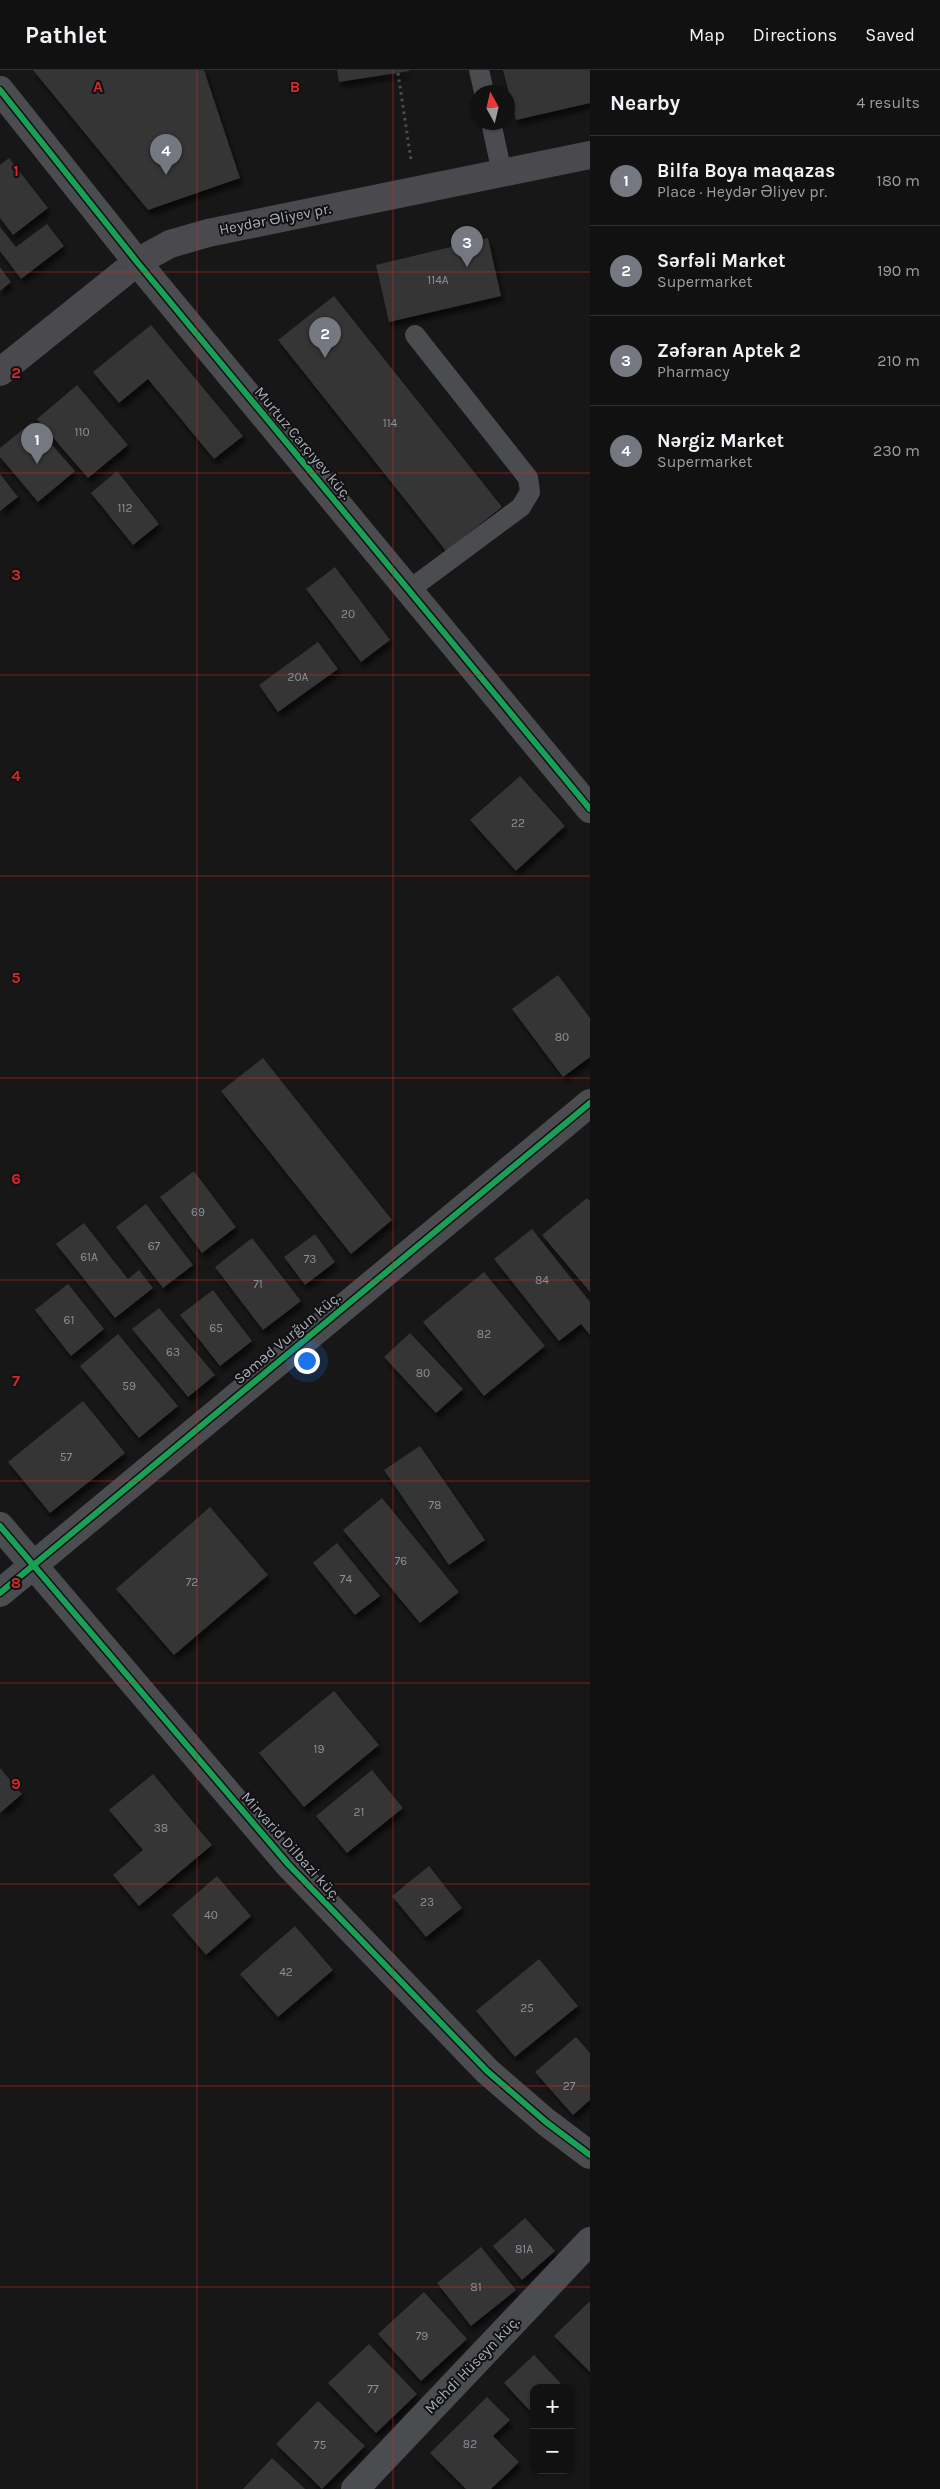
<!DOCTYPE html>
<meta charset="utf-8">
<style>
:root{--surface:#111;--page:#1e1f1f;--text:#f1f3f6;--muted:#9c9d9f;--line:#303131;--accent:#757880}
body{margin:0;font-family:Karla,sans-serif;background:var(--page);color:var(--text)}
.controls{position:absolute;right:15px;bottom:15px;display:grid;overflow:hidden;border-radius:10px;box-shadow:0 1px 4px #0004}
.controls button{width:45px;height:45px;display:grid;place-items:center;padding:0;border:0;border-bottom:1px solid var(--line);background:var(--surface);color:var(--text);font:25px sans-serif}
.compass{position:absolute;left:470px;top:15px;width:45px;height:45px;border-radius:50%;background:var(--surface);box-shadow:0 1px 4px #0004;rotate:352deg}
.you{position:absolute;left:306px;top:1290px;width:18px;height:18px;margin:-12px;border:4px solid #fff;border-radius:50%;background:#1a73e8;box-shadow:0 0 0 8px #1a73e833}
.badge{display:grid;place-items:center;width:32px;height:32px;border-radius:50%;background:var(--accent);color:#fff;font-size:16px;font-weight:700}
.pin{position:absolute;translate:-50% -41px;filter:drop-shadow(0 1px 2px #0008)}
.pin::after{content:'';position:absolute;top:26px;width:18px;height:15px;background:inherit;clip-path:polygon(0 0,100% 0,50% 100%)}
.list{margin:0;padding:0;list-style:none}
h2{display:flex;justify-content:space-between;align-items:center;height:65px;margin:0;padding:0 20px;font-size:21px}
h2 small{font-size:16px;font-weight:400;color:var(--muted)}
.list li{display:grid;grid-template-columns:32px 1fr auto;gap:15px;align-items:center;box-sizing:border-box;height:90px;padding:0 20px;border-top:1px solid var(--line)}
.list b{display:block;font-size:19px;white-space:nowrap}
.list p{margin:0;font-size:16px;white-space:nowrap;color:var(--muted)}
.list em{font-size:16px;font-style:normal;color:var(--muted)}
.map{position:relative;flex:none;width:590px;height:2419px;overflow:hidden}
header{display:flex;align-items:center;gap:30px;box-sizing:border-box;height:70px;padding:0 25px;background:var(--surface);border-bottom:1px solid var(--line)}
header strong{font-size:24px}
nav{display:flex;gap:28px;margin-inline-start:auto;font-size:18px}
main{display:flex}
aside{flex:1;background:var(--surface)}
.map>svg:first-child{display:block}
.building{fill:#353536;filter:url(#shadow)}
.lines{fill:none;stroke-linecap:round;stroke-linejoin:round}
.path{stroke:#4d4e52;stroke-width:3;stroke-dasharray:2.5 4;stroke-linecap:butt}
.service{stroke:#4b4c50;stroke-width:20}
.minor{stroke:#4b4c50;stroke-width:28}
.secondary{stroke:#4a4a4e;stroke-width:28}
.cycleway-casing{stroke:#111113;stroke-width:9}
.cycleway{stroke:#1a9f57;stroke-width:6}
.grid{fill:none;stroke:#d62828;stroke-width:1;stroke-opacity:0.55}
.labels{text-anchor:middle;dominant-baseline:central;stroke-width:4;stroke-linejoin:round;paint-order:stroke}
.number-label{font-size:12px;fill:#8b8f98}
.street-label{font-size:15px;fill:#a8adb8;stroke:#111113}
.grid-label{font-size:16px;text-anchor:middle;font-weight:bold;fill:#d62828;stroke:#111113;stroke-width:4;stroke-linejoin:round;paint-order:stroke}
</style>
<header>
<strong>Pathlet</strong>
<nav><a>Map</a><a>Directions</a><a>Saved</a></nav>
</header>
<main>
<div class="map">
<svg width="590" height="2419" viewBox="0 0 590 2419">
<defs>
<filter id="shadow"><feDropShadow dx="3" dy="5.5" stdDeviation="2.5" flood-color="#0009"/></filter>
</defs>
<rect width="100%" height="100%" fill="#171717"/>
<!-- building -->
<g class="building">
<path d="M33,0H204L240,108L148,140Z"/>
<path d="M337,0H409V1L339,12Z"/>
<path d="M503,0H590V33L516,50Z"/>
<path d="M9,88L48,138L13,165L0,148V95Z"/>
<path d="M47,154L64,176L21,209L0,181V157L16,177Z"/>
<path d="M488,168L501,226L389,252L376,195Z"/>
<path d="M0,197L11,212L0,221Z"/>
<path d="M334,226L502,437L446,481L278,270Z"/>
<path d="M151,255L243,366L214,389L148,309L119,333L93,302Z"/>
<path d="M77,315L128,375L88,408L37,349Z"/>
<path d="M32,352L75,401L38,432L0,387V378Z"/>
<path d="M117,401L159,454L133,475L91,423Z"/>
<path d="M0,404L18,427L0,441Z"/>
<path d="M335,497L390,570L361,592L306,519Z"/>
<path d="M318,572L338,599L278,642L259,615Z"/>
<path d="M520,706L565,756L516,801L470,750Z"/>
<path d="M558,905L590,948V987L563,1007L512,939Z"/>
<path d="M263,988L392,1150L351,1184L221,1021Z"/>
<path d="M194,1101L236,1157L202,1183L160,1127Z"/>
<path d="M587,1128L590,1131V1222L542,1165Z"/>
<path d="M146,1134L193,1195L163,1218L116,1157Z"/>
<path d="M84,1153L128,1209L139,1200L153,1218L115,1248L56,1174Z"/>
<path d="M532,1159L590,1232V1265L581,1254L559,1271L494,1189Z"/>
<path d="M315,1164L335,1192L305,1215L284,1187Z"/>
<path d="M252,1168L301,1231L263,1260L215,1197Z"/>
<path d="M484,1202L545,1276L484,1326L423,1252Z"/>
<path d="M68,1214L104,1259L71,1286L35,1240Z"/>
<path d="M213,1220L252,1271L220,1296L180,1245Z"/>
<path d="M159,1238L215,1305L188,1327L132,1259Z"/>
<path d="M410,1263L463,1319L436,1343L384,1287Z"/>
<path d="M118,1264L178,1336L139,1368L80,1296Z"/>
<path d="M83,1331L125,1383L50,1443L8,1392Z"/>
<path d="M420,1376L485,1470L449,1495L384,1400Z"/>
<path d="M382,1428L459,1522L420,1553L343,1460Z"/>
<path d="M210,1437L268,1505L174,1585L116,1519Z"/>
<path d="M337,1473L380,1526L355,1545L313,1493Z"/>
<path d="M334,1621L379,1675L304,1737L259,1683Z"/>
<path d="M0,1698L22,1724L0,1743Z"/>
<path d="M372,1700L403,1738L347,1783L316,1746Z"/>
<path d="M153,1704L212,1775L139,1836L113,1805L143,1780L109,1740Z"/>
<path d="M429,1796L462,1838L426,1867L392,1826Z"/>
<path d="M217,1806L251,1846L206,1885L172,1845Z"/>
<path d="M295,1856L333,1900L278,1947L240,1904Z"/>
<path d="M539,1889L578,1936L515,1987L476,1941Z"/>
<path d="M576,1967L590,1983V2030L573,2045L535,2002Z"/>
<path d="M525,2148L555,2181L522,2210L493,2176Z"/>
<path d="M481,2177L516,2220L471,2256L437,2213Z"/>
<path d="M424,2222L467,2269L421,2311L378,2264Z"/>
<path d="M590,2231V2302L554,2266Z"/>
<path d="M369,2274L417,2324L376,2363L328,2313Z"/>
<path d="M534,2285L565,2318H534V2345L504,2313Z"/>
<path d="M487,2327L510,2350L493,2366L519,2392L491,2419H466L430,2383Z"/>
<path d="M318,2331L365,2376L322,2419L276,2374Z"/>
<path d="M272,2388L305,2419H243Z"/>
</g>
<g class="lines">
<!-- path -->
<path class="path" d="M398,3L411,90"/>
<!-- service -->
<g class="service">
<path d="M479,0L484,22"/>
<path d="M491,52L502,103"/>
<path d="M409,520L521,437L530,422L528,408L415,265"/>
</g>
<!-- minor -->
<g class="minor">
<path d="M0,20L137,192L590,739"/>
<path d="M0,1456L288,1794L487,2001L546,2052L590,2085"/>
<path d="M0,1523L590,1033"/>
<path d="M355,2419L590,2171"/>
</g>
<!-- secondary -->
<path class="secondary" d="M0,302L137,192L170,174L208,163L590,85"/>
<!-- cycleway casing -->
<g class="cycleway-casing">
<g id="cycleway">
<path d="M0,20L137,192L590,739"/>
<path d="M0,1456L288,1794L487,2001L546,2052L590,2085"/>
<path d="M0,1523L590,1033"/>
</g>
</g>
<!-- cycleway -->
<use href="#cycleway" class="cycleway"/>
</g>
<!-- grid -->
<path class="grid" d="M197,0V2419M393,0V2419M0,202H590M0,403H590M0,605H590M0,806H590M0,1008H590M0,1210H590M0,1411H590M0,1613H590M0,1814H590M0,2016H590M0,2217H590"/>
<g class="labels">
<!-- number labels -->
<g class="number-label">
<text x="438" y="210">114A</text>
<text x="390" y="353">114</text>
<text x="82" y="362">110</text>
<text x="125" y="438">112</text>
<text x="348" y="544">20</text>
<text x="298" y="607">20A</text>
<text x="518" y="753">22</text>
<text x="562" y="967">80</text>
<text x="198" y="1142">69</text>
<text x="154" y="1176">67</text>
<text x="89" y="1187">61A</text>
<text x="310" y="1189">73</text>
<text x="542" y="1210">84</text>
<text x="258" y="1214">71</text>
<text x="69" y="1250">61</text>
<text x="216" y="1258">65</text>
<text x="484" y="1264">82</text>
<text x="173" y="1282">63</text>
<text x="423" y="1303">80</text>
<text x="129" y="1316">59</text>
<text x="66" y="1387">57</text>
<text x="435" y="1435">78</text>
<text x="401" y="1491">76</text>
<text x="346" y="1509">74</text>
<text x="192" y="1512">72</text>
<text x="319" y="1679">19</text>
<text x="359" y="1742">21</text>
<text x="161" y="1758">38</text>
<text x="427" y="1832">23</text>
<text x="211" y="1845">40</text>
<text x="286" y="1902">42</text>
<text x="527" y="1938">25</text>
<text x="569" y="2016">27</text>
<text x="524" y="2179">81A</text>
<text x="476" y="2217">81</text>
<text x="422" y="2266">79</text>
<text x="373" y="2319">77</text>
<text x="470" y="2374">82</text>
<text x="320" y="2375">75</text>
</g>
<!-- street labels -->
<g class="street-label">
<text transform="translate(275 149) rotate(-11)">Heydər Əliyev pr.</text>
<text transform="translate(303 373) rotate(50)">Murtuz Carçıyev küç.</text>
<text transform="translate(287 1268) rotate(-40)">Səməd Vurğun küç.</text>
<text transform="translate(291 1776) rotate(48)">Mirvarid Dilbazi küç.</text>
<text transform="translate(472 2295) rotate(-46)">Mehdi Hüseyn küç.</text>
</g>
</g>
<g class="grid-label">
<text x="98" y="22">A</text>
<text x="295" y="22">B</text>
<text x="16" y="106">1</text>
<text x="16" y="308">2</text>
<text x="16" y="510">3</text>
<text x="16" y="711">4</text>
<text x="16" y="913">5</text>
<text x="16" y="1114">6</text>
<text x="16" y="1316">7</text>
<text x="16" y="1518">8</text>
<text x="16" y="1719">9</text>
</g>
</svg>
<div class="controls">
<button>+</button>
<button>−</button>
</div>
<svg class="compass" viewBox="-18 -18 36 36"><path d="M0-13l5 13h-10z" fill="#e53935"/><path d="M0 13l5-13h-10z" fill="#9c9d9f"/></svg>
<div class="you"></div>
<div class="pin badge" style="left:37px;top:394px">1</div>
<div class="pin badge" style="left:325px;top:288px">2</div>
<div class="pin badge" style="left:467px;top:197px">3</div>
<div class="pin badge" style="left:166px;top:105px">4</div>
</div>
<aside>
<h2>Nearby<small>4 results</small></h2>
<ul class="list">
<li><span class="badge">1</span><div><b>Bilfa Boya maqazas</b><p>Place · Heydər Əliyev pr.</p></div><em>180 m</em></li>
<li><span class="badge">2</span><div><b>Sərfəli Market</b><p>Supermarket</p></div><em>190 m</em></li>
<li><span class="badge">3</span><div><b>Zəfəran Aptek 2</b><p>Pharmacy</p></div><em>210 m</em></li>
<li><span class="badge">4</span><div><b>Nərgiz Market</b><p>Supermarket</p></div><em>230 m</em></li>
</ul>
</aside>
</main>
